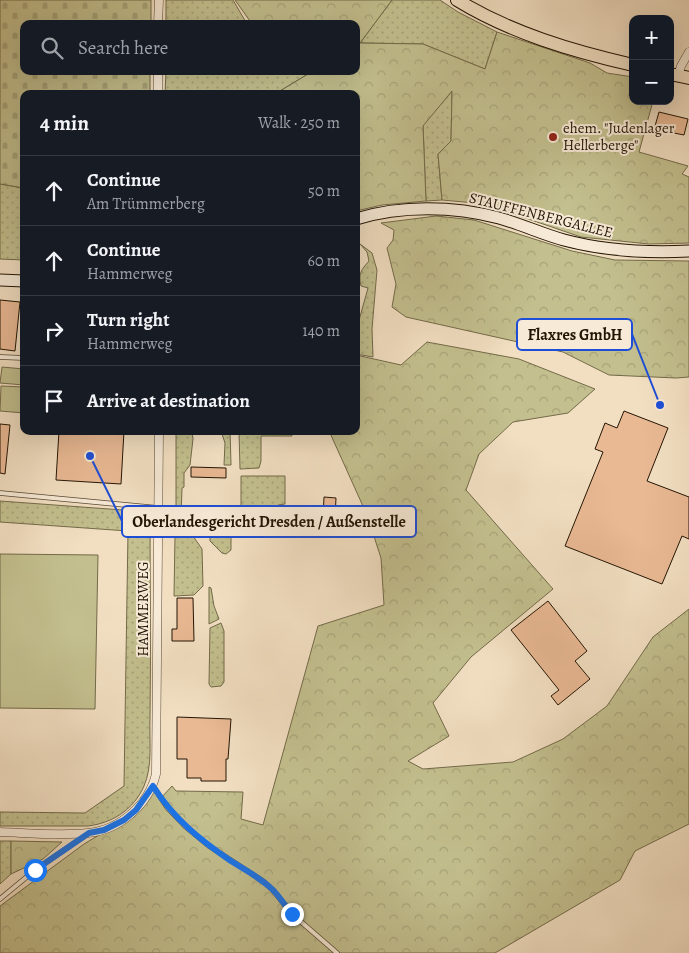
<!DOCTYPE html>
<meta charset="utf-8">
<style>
:root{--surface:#171b24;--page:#242831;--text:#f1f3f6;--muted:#9ea1a6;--line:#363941}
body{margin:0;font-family:Alegreya,serif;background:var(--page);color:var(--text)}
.controls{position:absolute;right:15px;top:15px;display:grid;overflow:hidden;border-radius:10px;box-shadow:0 5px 20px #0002}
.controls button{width:45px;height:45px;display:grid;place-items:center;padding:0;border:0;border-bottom:1px solid var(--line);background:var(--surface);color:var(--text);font:25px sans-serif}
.stop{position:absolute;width:15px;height:15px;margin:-11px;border:4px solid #1a73e8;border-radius:50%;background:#fff}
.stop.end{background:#1a73e8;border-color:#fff;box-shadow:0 1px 5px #0008}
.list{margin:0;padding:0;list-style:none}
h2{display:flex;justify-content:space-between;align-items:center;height:65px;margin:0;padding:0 20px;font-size:21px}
h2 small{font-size:16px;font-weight:400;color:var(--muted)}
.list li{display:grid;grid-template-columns:32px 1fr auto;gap:15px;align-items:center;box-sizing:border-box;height:70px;padding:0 20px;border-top:1px solid var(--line)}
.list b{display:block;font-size:19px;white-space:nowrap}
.list p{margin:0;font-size:16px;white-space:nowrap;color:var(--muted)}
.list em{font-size:16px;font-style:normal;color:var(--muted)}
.icon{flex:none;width:28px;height:28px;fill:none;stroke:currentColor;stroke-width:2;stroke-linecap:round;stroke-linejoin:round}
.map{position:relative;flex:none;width:689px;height:953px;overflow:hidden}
.search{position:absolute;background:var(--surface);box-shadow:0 5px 20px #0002;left:20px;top:20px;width:340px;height:55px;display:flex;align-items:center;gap:12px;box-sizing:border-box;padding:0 18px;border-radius:10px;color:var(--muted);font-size:19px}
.panel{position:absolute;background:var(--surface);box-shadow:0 5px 20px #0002;left:20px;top:90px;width:340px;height:345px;border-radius:10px}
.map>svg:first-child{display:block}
.grass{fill:url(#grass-dots);stroke:#736a49}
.forest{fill:url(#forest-crowns);stroke:#736a49}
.cemetery{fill:url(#cemetery-stones);stroke:#736a49}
.park{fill:#c3bf8e;stroke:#736a49}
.building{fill:#e9b994;stroke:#231504}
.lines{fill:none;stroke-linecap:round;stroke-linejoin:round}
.lane-casing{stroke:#574834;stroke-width:5.5}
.street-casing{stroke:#574834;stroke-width:9}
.secondary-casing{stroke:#231504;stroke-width:13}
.primary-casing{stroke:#231504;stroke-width:14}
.lane{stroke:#f7ead7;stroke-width:4}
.street{stroke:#f7ead7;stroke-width:8}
.secondary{stroke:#f7ead7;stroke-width:11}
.primary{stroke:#f2dfc2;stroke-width:12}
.route{stroke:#1a73e8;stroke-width:6}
.poi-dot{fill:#8f2418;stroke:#f7ead7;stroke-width:2}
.labels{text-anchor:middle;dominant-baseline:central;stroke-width:4;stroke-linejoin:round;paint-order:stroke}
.poi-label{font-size:15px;fill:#231504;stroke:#f7ead7;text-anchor:start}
.street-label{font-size:15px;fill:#231504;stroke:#f7ead7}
.leader{fill:none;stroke:#1d4ed8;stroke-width:2}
.callout-dot{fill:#1d4ed8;stroke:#f7ead7;stroke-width:2}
.callout{fill:#f7ead7;stroke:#1d4ed8;stroke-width:2}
.callout-label{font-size:16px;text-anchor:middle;font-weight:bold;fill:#231504}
</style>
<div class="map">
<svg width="689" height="953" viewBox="0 0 689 953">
<defs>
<pattern id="grass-dots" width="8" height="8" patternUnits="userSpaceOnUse" patternTransform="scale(1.25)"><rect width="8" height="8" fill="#c3bf8e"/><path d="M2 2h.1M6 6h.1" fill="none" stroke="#a7a379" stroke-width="1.8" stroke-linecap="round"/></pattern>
<pattern id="forest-crowns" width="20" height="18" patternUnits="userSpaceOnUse" patternTransform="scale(1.25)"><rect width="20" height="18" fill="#c3bf8e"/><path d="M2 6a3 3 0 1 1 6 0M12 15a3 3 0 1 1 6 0" fill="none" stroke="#a7a379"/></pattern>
<pattern id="cemetery-stones" width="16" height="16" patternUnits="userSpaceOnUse" patternTransform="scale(1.25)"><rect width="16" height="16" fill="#c3bf8e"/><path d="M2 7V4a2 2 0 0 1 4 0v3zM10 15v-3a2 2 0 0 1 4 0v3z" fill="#a7a379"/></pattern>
</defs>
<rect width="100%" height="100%" fill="#f2dfc2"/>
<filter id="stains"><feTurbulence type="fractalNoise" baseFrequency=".004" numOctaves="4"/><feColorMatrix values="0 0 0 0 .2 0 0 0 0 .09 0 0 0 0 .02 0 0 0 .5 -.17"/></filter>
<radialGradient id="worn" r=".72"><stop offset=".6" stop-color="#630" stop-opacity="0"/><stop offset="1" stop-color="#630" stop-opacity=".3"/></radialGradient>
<!-- grass -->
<g class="grass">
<path d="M166,0H233L247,24H166Z"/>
<path d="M392,0H440L458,12L497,32L485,69L423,44L360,43Z"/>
<path d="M166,71H313L275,94H165Z"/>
<path d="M452,91L451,141L438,154L442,200L426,201L423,125Z"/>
<path d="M0,184L24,188V260L0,259Z"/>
<path d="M360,244L372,253L377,270L372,329L373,357L356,354V331L368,288L361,286C358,274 361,270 369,261L367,252Z"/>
<path d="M176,431H192L193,439L190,465L184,473V487L182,488L181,516H182L183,523H176Z"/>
<path d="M221,431H230L231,465H224L225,443Z"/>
<path d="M239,431H291L292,436H261V461L259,468L240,469Z"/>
<path d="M241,476H285V504L278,505V525H263L262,514H241Z"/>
<path d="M0,501L150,512C150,580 151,649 150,718C149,739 153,766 144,786C134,809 113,823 88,826H0V812L85,813L124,786L128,531L0,522Z"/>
<path d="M221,507H231V550L226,554L222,553L210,541V536L216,535L217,511Z"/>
<path d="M175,536H193L202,549L203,586L194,595L174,596Z"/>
<path d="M209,587L211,588L214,606L219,619L209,624Z"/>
<path d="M221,623L224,631V682L221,686L211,687L209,684L210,628Z"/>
<path d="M0,841H11V874L0,884Z"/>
</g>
<!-- forest -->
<g class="forest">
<path d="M235,0H392L360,43L423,44L485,69L497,32L590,63L607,73L633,77V101H653L639,152L688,166L682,174L689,177V243L649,244L581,237L508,212L475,203L442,200L438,154L451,141L452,91L423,126L426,201L382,205L356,211V94H275L313,71H356V24H252Z"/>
<path d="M436,216L474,220L572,251L615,260L689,261V377L676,378L609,375L563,352L406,317L392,307L396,284L387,248L393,240L394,230L381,223Z"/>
<path d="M427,342L519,359L595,389L568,413L513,422L479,454L466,490L553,589L471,657L433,703L449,736L408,761L423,769L513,762L563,739L607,706L653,637L689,609V824L635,851L620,880L495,953H0V906L84,844L124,820L153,786L161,798L172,786L176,791L243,792L241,819L263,825L318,626L384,605L381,558L367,515L330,433L327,431H356V355L401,365Z"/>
<path d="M11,841L62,842L43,859L11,874Z"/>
</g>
<!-- cemetery -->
<path class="cemetery" d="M0,0H151V24H24V71H150V94H24V188L0,184Z"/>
<!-- park -->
<g class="park">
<path d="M2,367L24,369V385L0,383Z"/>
<path d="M1,386L24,387V413L0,411Z"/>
<path d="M0,554L98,555L95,709L0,708Z"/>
</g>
<!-- building -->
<g class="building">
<path d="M659,112L688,119L684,135L674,133V131L655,126Z"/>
<path d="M0,300L20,302L15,351L0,349Z"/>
<path d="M624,411L668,428L647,481L689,497V539L682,536L662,584L565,546L603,452L595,449L605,423L617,428Z"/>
<path d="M0,424L10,425L5,474L0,473Z"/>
<path d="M59,431H124L121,484L56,480Z"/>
<path d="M191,467L226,468V478L191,477Z"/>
<path d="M324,497L336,498L335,518L323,517Z"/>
<path d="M177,598H193L194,641H172V629H177Z"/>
<path d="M548,601L587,651L575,661L590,679L558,705L551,696L559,690L511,630Z"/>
<path d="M177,717L231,719L228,759H226V781H201V778H187V759H177Z"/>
</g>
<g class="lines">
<!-- lane casing -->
<g class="lane-casing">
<g id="lane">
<path d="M0,357L24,358"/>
<path d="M0,493L158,508"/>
<path d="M153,786L167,807L186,827L209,846L263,881L273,890L292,914L337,953"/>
<path d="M0,899L35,870L86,835"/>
</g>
</g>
<!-- street casing -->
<g class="street-casing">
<g id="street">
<path d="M158,24L159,0"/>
<path d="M678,76L681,66L689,52"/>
<path d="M158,94V71"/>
<path d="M0,832C28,833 61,836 88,833C120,830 149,804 156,774L159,431"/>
</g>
</g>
<!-- secondary casing -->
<g class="secondary-casing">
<g id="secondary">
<path d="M356,219C401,205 454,206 499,218C521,224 542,234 564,240C605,251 648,253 689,251"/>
<path d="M0,280L24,281"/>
</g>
</g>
<!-- primary casing -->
<g class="primary-casing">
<g id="primary">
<path d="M457,0C511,33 572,51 633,65"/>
<path d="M670,74L689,78"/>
</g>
</g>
<!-- lane -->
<use href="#lane" class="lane"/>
<!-- street -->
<use href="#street" class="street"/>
<!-- secondary -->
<use href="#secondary" class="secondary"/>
<!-- primary -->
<use href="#primary" class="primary"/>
</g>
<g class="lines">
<!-- route -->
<path class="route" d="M35,870L89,833L104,830L124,820L136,810L153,786C173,818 200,840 231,861C245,870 261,878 273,890C280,897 285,906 292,914"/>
</g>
<!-- markers -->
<circle class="poi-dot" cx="553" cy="137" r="5"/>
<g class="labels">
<!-- poi labels -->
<g class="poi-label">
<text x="563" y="128">ehem. "Judenlager<tspan x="563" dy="17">Hellerberge"</tspan></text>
</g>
<!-- street labels -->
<g class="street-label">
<text transform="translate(541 215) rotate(14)">STAUFFENBERGALLEE</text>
<text transform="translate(143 609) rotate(-90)">HAMMERWEG</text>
</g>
</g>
<!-- callouts -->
<path class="leader" d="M660 405L632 334M90 456L122 521"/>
<g class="callout-dot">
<circle cx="660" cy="405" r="5"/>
<circle cx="90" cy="456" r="5"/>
</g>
<g class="callout">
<rect x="517" y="319" width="115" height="31" rx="5"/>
<rect x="122" y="506" width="294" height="31" rx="5"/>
</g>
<g class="callout-label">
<text x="575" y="340">Flaxres GmbH</text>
<text x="269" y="527">Oberlandesgericht Dresden / Außenstelle</text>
</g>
<rect width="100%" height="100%" filter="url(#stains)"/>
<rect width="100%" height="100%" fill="url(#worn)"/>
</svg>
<div class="controls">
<button>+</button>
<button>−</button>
</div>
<div class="stop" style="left:35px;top:870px"></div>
<div class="stop end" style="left:292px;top:914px"></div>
<div class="search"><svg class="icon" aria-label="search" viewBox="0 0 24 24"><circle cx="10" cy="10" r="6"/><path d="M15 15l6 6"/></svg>Search here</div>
<section class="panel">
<h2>4 min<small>Walk · 250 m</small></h2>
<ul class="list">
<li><svg class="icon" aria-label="ahead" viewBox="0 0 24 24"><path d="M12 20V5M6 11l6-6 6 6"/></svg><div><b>Continue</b><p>Am Trümmerberg</p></div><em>50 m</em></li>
<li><svg class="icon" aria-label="ahead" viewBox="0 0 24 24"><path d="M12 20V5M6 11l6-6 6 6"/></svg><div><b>Continue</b><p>Hammerweg</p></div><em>60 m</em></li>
<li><svg class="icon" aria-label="right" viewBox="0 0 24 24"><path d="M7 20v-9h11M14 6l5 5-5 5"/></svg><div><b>Turn right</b><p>Hammerweg</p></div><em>140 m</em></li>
<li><svg class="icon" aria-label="arrive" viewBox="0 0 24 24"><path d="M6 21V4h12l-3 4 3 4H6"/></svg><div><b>Arrive at destination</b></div></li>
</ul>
</section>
</div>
